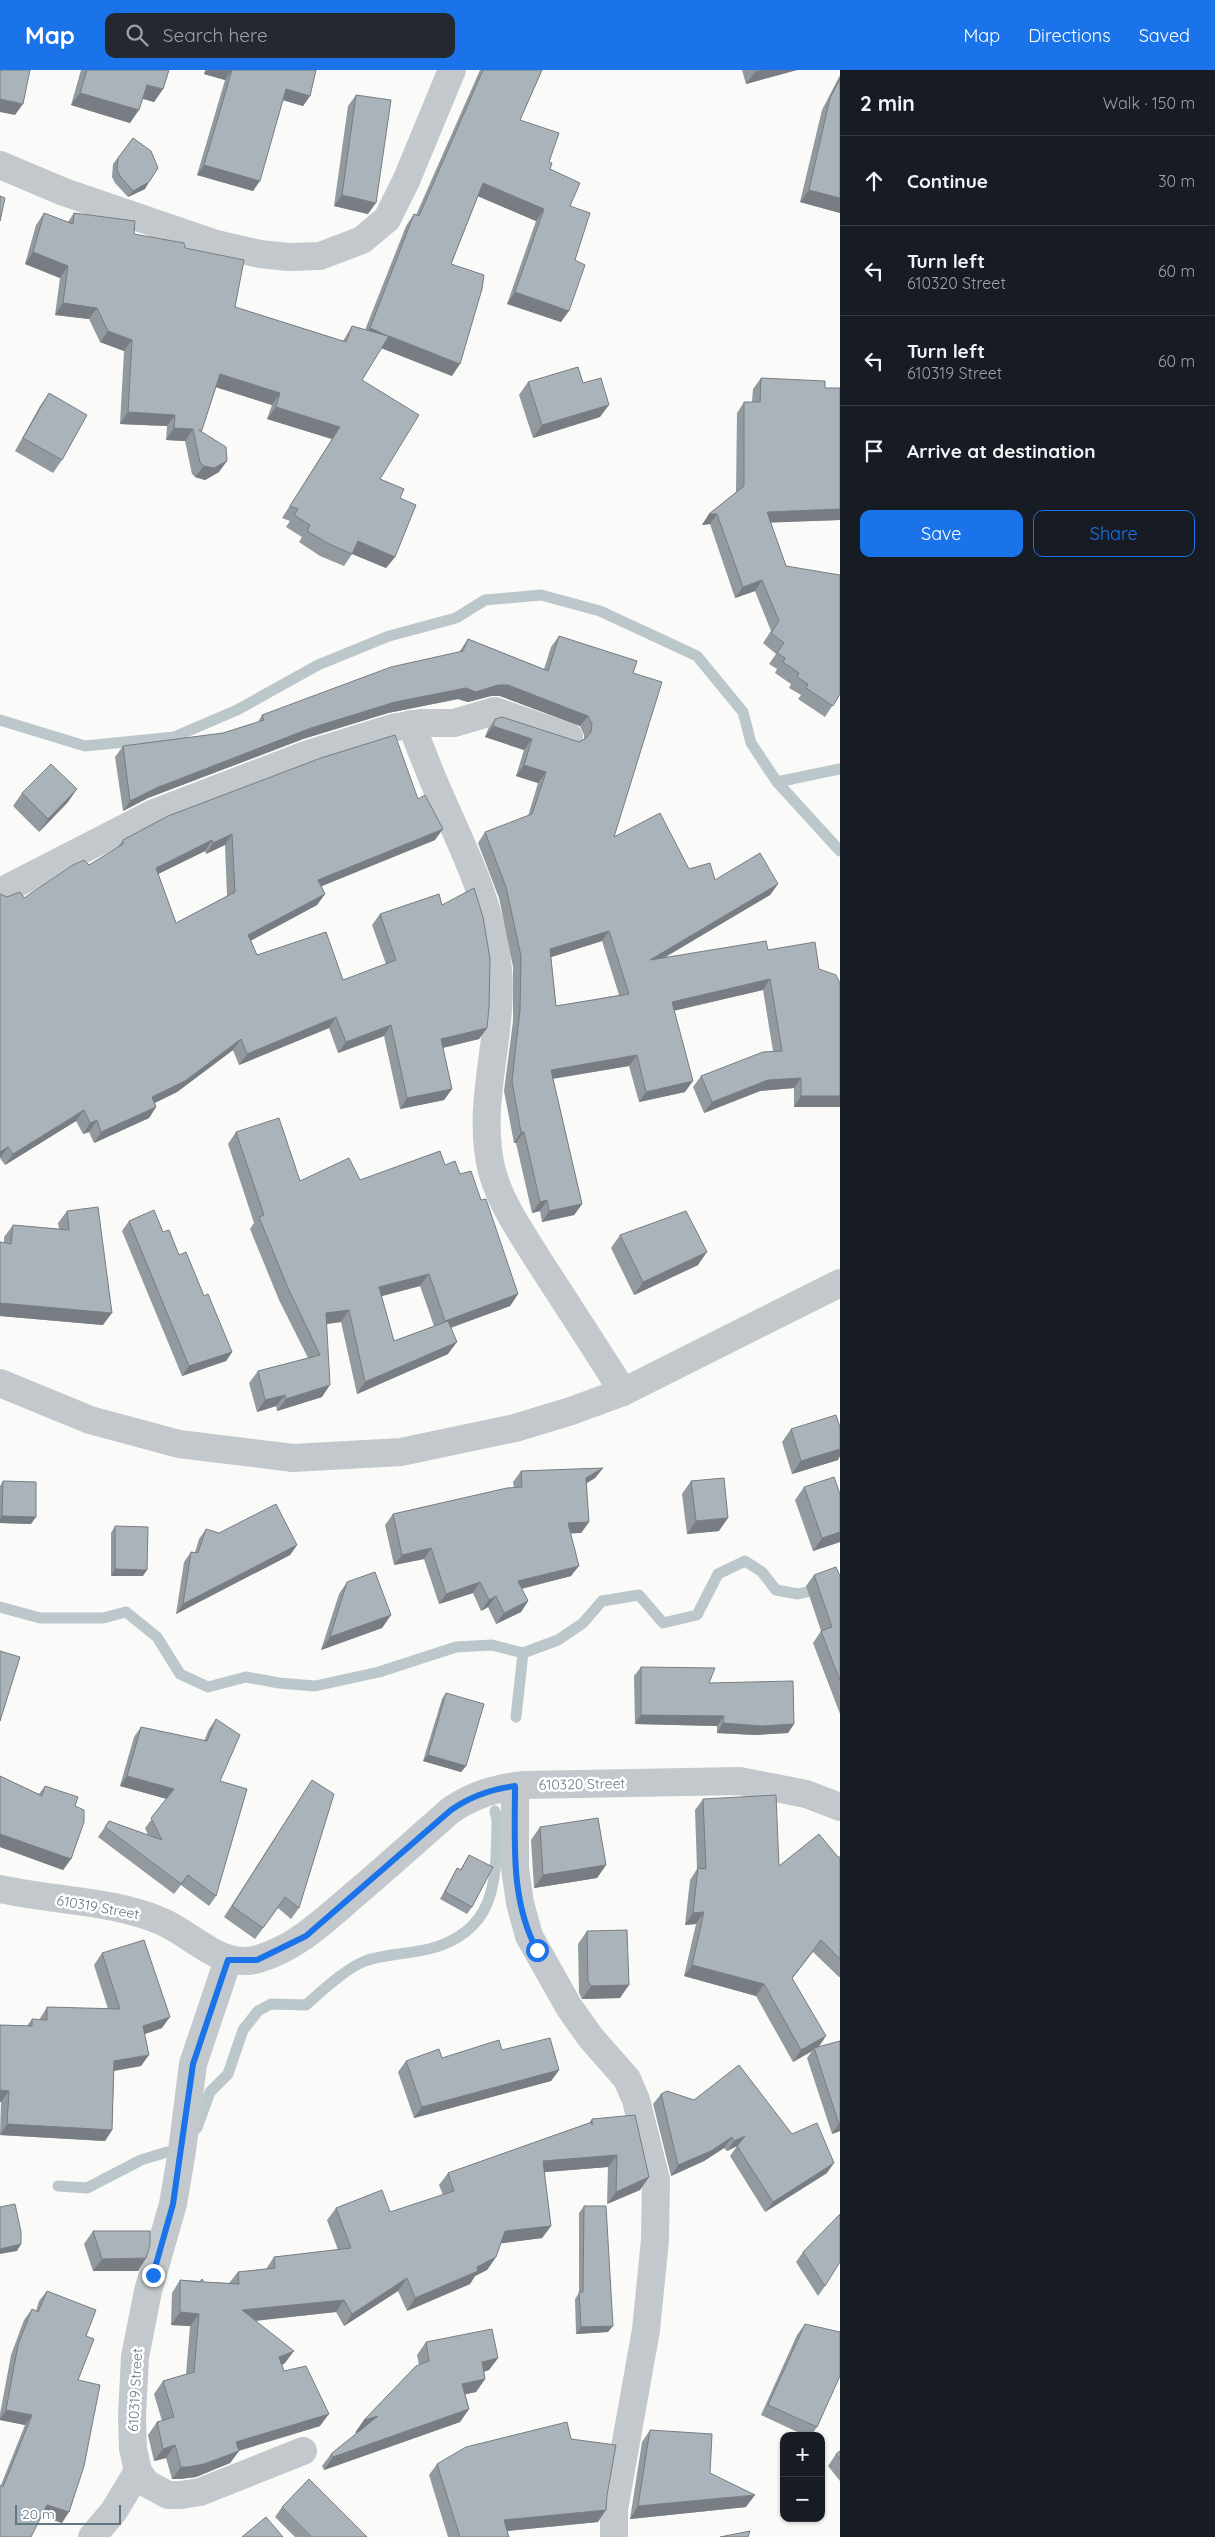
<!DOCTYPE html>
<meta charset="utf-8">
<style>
:root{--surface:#171b24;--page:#242831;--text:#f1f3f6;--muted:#9ea1a6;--line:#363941;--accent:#1a73e8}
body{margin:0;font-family:Quicksand,sans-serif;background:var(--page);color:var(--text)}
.controls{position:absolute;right:15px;bottom:15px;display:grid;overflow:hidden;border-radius:10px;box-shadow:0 1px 4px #0004}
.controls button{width:45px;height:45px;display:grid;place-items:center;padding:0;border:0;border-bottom:1px solid var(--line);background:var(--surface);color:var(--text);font:25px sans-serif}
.scale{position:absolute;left:15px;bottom:12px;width:106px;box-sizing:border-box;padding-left:5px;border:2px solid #657683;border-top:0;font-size:14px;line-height:18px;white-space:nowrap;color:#657683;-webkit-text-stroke:4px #fff;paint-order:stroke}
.stop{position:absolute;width:15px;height:15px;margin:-11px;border:4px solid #1a73e8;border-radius:50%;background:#fff}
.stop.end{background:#1a73e8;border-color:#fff;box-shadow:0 1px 5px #0008}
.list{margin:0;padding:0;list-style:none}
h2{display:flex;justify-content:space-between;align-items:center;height:65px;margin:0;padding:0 20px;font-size:21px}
h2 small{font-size:16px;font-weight:400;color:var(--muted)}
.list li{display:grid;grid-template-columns:32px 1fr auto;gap:15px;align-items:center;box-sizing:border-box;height:90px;padding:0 20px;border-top:1px solid var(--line)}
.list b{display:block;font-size:19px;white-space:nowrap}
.list p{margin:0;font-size:16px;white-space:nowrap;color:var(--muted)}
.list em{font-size:16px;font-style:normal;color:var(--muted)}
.actions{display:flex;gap:10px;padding:15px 20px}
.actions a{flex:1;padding:11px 0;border:1px solid var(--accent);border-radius:10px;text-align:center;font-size:18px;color:var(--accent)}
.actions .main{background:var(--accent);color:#fff}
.icon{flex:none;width:28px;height:28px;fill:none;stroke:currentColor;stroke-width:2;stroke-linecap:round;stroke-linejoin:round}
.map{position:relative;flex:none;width:840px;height:2467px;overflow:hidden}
header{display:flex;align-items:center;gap:30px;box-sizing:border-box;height:70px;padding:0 25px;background:var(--accent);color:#fff}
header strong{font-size:24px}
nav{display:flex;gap:28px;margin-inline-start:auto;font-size:18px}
.search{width:350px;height:45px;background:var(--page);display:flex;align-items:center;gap:12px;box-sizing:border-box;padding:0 18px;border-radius:10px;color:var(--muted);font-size:19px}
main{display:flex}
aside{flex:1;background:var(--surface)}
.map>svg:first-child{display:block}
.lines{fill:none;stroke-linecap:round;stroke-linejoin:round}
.stream{stroke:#bbc7cb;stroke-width:11}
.minor{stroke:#c3c8cc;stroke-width:28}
.tertiary{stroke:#c3c8cc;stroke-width:28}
.wall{fill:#929a9f;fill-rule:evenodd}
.shaded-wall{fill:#777d82}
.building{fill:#aab3b9;stroke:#777d82;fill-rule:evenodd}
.route{stroke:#1a73e8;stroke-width:6}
.labels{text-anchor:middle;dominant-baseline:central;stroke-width:5;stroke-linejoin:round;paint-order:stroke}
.street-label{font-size:14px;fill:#657683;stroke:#fff}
</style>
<header>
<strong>Map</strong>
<div class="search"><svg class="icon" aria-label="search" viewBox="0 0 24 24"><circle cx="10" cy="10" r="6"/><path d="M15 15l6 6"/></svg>Search here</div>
<nav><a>Map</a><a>Directions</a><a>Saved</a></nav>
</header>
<main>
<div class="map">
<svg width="840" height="2467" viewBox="0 0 840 2467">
<rect width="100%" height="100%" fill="#fafaf8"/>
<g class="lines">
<!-- stream -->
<g class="stream">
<path d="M0,650L85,676L174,667L237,640L318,595L389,566L456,548L485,530L541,525L600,541L697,586L743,642L751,673L777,712"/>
<path d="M840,699L777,712L840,781"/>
<path d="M0,1537L40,1548H103L126,1542L157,1567L180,1604L208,1617L246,1607L279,1613L315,1616L379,1602L456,1577L492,1575L523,1583L558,1570L583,1553L602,1531L639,1525L663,1553L697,1545L718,1504L745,1491L762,1502L776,1520L798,1524L840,1514"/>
<path d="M516,1647L523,1583"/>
<path d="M197,2058L210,2022L228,2004L243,1960L258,1941L271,1934L306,1935C322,1921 345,1899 365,1891C384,1884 408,1884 429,1879C498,1861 496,1809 497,1751L495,1741"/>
<path d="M58,2116L87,2118L141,2090L167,2082"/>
</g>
<!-- minor -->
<g class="minor">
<path d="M0,95L64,122L216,174L260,184L289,187L320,186L362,170L387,149L406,111L452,0"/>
<path d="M411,654C421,679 430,704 441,728C466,784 492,837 498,899C504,966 475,1035 492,1101C500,1132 521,1162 537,1188C566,1233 595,1277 623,1322"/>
<path d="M0,822L154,743L308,684L392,658L421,653H454L495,641L569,667"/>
<path d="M515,1716V1798L520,1833L529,1866L569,1937L591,1968L627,2009L636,2030L656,2110L655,2170L646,2260L614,2439V2467"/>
<path d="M0,1819C53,1831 113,1830 163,1852C193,1865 222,1900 258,1889C296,1878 325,1850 354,1825C387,1797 419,1768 451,1740C475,1724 496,1718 524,1715L740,1711L806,1724L840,1737"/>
<path d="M228,1890L193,1994L182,2081L173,2134L148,2221L135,2287L132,2346L133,2379L138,2401L146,2413L168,2425H181L200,2422L303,2381"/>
<path d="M92,2467L114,2441L138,2401"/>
</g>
<!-- tertiary -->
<path class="tertiary" d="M0,1313L90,1350L179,1374L293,1388L401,1382L515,1358L571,1341L623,1322L840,1213"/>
</g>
<!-- wall -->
<g class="wall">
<path d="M81,0H169L163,19L154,32L143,29L130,53L71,35Z"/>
<path d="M205,0H316L310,26L303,36L283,30L253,121L197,105L225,10L204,4Z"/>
<path d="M480,0H542L520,50L549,92L550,99L570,136L575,190L561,252L507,234L536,151L478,126L451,194L452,306L381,278L362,310L380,409L400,428L395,487L386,498L352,484L344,496L320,486L299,472L302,467L286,457L290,451L282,448L332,369L267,349L272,335L216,317L201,361L219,402L205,410L195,407L192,404L185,371L166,370L167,356L120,354L124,281L100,272L89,249L55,245L60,208L25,194L36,155L44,143L68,152L74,143L134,164L185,178L235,237L343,271L352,256L365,260L406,156L414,144L416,145Z"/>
<path d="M742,0H797L746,14Z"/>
<path d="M840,5V143L800,132L822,40Z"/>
<path d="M356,25L368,144L334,136L348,36Z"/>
<path d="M133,68L145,119L128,127L115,113L112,107L113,94Z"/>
<path d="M761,308L825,318H840V450L770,452L786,496L840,624L825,647L798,629L801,625L789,618L791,614L775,603L777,599L769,594L776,584L763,573L771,561L755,521L735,528L710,454L702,455L709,444L736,422L737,343L744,332H752L753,319Z"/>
<path d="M528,312L583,313L600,347L533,368L519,325Z"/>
<path d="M49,323L62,390L53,403L15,381L40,336Z"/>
<path d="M559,566L633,603L614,767L715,810L778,814L770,825L664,887L768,880L840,1037H794V1018L760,1021L704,1043L693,1017L701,1006L773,981L763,920L674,940L685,1022L639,1032L629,996L553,1009L582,1134L574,1145L542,1152L540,1141L532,1143L516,1073H514L504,1021L513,951V897L499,828L478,773L485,762L528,746L538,713L516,706L524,680L485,667L488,659L495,649L579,672L584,669V665L580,656L500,626H491L468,632L458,629L388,643L303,669L148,728L123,741L115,687L123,676L223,663L258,652L262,645L459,582L468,569L544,599L551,577ZM602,871L619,925L556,936L551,887Z"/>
<path d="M22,723L68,732L39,762L13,736Z"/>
<path d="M418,729L435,770L321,816L325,824L317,835L251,870L257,885L343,910L386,894L372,855L380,844L487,958L479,969L443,978L452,1019L444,1030L400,1039L384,966L338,983L329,958L239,995L233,980L177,1022L155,1033L156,1037L149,1048L94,1073L89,1062L83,1064L76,1051L5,1095L0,1088V824L7,827L24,828L89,795L116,779L123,770ZM225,775L227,826L176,853L158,804L205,781L206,784Z"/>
<path d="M236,1062L300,1111L360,1110L445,1095L460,1104L481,1130L518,1224L510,1236L451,1257L448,1284L357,1324L341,1252L327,1254L322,1327L277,1341L276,1336L257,1342L249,1313L258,1301L308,1288L279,1230L250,1159L254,1153L228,1074ZM420,1216L434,1256L394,1271L381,1226Z"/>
<path d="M67,1141L103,1255L0,1246V1172L4,1173V1167L13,1155L59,1159L58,1153Z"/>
<path d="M129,1151L163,1162L204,1226L232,1282L226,1291L182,1306L122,1161Z"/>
<path d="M620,1165L698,1195L634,1225L611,1178Z"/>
<path d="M840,1357V1386L838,1390L792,1404L782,1372L791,1359Z"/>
<path d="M603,1398L595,1408L586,1413L589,1452L581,1463H570L571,1506L522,1519L528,1531L521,1542L496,1554L488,1537L481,1541L473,1523L439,1534L424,1489L394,1495L385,1455L393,1444L514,1418L513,1412L521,1401Z"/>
<path d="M3,1411L31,1454L0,1453V1416Z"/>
<path d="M691,1411L719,1461L687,1464L682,1424Z"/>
<path d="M804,1417L840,1424V1472L813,1481L795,1430Z"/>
<path d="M115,1456L143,1506H111V1463Z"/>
<path d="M206,1459L219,1463L297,1475L290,1485L176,1544L184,1492L191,1482H195L199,1469Z"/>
<path d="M814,1505L840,1506V1644L813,1573L821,1561L806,1516Z"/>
<path d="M347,1512L391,1545L382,1558L321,1580L339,1524Z"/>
<path d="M641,1597L709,1613L794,1654L788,1663L755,1665L717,1663V1656L635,1654L634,1606Z"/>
<path d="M446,1623L466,1696L461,1702L423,1691L442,1629Z"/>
<path d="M216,1649L220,1711L216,1826L209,1836L181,1815L174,1824L98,1767L109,1751L148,1765L145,1758L167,1729L120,1716L134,1667L141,1657L204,1671L209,1659Z"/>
<path d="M0,1706L39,1724L45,1716L75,1736L71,1789L63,1800L0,1777Z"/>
<path d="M312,1710L299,1838L291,1849L278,1838L255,1869L224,1847Z"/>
<path d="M703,1729L779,1796L838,1787H840V1907H839L813,1882L792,1909L818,1977L840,1971V2061L832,2064L807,1988L812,1981L793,1992L756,1926L684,1906L696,1854L685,1855L690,1810L697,1799L695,1740Z"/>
<path d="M540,1757L606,1795L597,1808L534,1818L531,1770Z"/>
<path d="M469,1785L472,1837L467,1844L440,1829L453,1805L457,1798L460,1800Z"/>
<path d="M587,1861L620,1928L582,1929L579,1923L578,1874Z"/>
<path d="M102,1883L162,1958L145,1964L141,1996L114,2001L112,2060L105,2071L0,2065L1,2032H0V1955L27,1956L32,1949L39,1950L47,1937L108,1939L94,1895Z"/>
<path d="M502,1980L559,2000L551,2011L414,2048L398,2002L406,1991L442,1988Z"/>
<path d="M661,2024L792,2064L827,2103L765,2142L730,2086L737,2076L727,2081L724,2078L704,2091L671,2106L653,2034Z"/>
<path d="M592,2049L649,2107L640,2120L607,2134L608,2097L544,2102L551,2156L542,2168L501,2173L496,2187L487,2200L475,2206L470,2214L407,2241L398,2221L344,2256L336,2242L255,2251L285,2293L282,2295L284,2301L320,2356L239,2381L230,2393L196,2407L180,2409H172L166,2388L154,2391L148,2365L157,2352L162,2351L154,2324L163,2311L186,2304L190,2256L171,2255L172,2223L180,2210L200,2211L202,2209L204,2212L229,2213L238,2202L266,2199L274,2187L338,2180L327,2150L336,2138L390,2142L443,2125L439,2115L448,2103L589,2053Z"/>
<path d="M584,2136L608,2262L576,2264L575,2229L579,2223V2143Z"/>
<path d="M93,2161L146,2188L138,2201H93L84,2174Z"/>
<path d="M803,2182L825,2216L818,2226L796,2192Z"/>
<path d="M47,2221L86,2266L78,2310L62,2453L41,2446L1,2415L25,2355L0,2350V2344L11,2285L24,2250L32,2239L36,2241L39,2231Z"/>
<path d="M805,2254L817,2357L811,2366H806L761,2345L797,2265Z"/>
<path d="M426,2272L498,2288L489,2300L484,2302L485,2309L476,2322L465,2324L469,2339L460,2352L324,2400L322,2396L331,2384L358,2362L355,2363L364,2350L419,2295L417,2285Z"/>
<path d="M650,2360L710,2403L746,2437L630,2449L642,2372Z"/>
<path d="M571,2369L598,2452L507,2461L509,2467H448L429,2405L437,2394Z"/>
<path d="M840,2381V2411L828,2396L836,2384Z"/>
<path d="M282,2437L367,2467H295L275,2447Z"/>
</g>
<!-- shaded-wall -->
<g class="shaded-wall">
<path d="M207,0H232L225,10L204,4Z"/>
<path d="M763,0H797L746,14L755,2Z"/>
<path d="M147,15L163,19L154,32L138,27Z"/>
<path d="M286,19L310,26L303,36L279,29Z"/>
<path d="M80,23L139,40L130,53L71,35Z"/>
<path d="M0,29L23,34L15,45L0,42Z"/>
<path d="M204,95L260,111L253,121L197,105Z"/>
<path d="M149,112L145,119L128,127L133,121Z"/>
<path d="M483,113L544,139L536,151L475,125Z"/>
<path d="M809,120L840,128V143L800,132Z"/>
<path d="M342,125L376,133L368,144L334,136Z"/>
<path d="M33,182L68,196L60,208L25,194Z"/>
<path d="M515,222L569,241L561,252L507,234Z"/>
<path d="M63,233L97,238L89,249L55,245Z"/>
<path d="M370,258L388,266L361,270Z"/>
<path d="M108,261L132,270L124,281L100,272Z"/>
<path d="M389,266L460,294L452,306L381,278Z"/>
<path d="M220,304L280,323L272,335L212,316Z"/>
<path d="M609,335L600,347L533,368L542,355Z"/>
<path d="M276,337L340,357L332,369L267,349Z"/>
<path d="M128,342L175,345L167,356L120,354Z"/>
<path d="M174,358L193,359L185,371L166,370Z"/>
<path d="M227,391L219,402L205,410L195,407L204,396Z"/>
<path d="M840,439V450L759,453L767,442Z"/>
<path d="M709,444H717L710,454L702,455Z"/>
<path d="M358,471L395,487L386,498L350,483Z"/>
<path d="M762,510L755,521L735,528L743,517Z"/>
<path d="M498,615H508L588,646L580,656L500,626H491L468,632L458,629L388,643L303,669L148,728L123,741L130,731L156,718L311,658L395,632L466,618Z"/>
<path d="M493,656L532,669L524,680L485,667Z"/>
<path d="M524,695L546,702L538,713L516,706Z"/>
<path d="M77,719L68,732L39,762L48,749Z"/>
<path d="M443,759L435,770L310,821L318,810Z"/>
<path d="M232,764L225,775L206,784L213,773Z"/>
<path d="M212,770L205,781L148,809L156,798Z"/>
<path d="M778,814L770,825L642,901L650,890Z"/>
<path d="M325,824L317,835L241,876L248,865Z"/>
<path d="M609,861L602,871L542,890L550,879Z"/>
<path d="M770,909L763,920L665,943L672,932Z"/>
<path d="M336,947L329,958L239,995L247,984Z"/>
<path d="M391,955L384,966L338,983L346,972Z"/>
<path d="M487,958L479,969L433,980L441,969Z"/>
<path d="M241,969L233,980L177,1022L144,1038L152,1027Z"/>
<path d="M637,985L629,996L543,1010L551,1000Z"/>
<path d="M801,1008L794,1018L760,1021L704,1043L712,1032L768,1010Z"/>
<path d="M693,1011L685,1022L639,1032L646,1022Z"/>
<path d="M452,1019L444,1030L400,1039L407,1028Z"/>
<path d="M801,1026H840V1037H794Z"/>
<path d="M156,1037L149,1048L94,1073L101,1062Z"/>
<path d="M84,1040L76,1051L5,1095L13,1084Z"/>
<path d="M97,1050L89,1062L83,1064L90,1053Z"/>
<path d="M521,1062H524L516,1073H514Z"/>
<path d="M8,1077L0,1088V1082Z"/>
<path d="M547,1130L540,1141L532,1143L540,1132Z"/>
<path d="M582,1134L574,1145L542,1152L549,1141Z"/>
<path d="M707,1182L698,1195L634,1225L643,1212Z"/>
<path d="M429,1204L420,1216L371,1229L379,1217Z"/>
<path d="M518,1224L510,1236L437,1263L445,1251Z"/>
<path d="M0,1233L112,1243L103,1255L0,1246Z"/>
<path d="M349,1240L341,1252L318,1255L326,1243Z"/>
<path d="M457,1272L448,1284L357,1324L365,1312Z"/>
<path d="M232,1282L226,1291L182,1306L189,1296Z"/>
<path d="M330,1315L322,1327L277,1341L286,1329Z"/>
<path d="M285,1325L276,1336L257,1342L265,1330Z"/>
<path d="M840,1379V1386L838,1390L792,1404L801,1391Z"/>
<path d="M603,1398L595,1408L579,1418L586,1408Z"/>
<path d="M2,1446L36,1447L31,1454L0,1453V1449Z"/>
<path d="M728,1448L719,1461L687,1464L696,1451Z"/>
<path d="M589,1452L581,1463L560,1464L568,1453Z"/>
<path d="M840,1462V1472L813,1481L822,1468Z"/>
<path d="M297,1475L290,1485L176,1544L183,1534Z"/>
<path d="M431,1478L424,1489L394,1495L402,1485Z"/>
<path d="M579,1496L571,1506L511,1521L518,1511Z"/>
<path d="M115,1499L147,1500L143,1506H111Z"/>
<path d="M480,1512L473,1523L439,1534L446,1524Z"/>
<path d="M496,1526L488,1537L481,1541L489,1530Z"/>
<path d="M528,1531L521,1542L496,1554L504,1543Z"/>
<path d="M391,1545L382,1558L321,1580L330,1567Z"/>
<path d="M641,1645L724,1646L717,1656L635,1654Z"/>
<path d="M723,1653L794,1654L788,1663L755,1665L717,1663Z"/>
<path d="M428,1685L466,1696L461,1702L423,1691Z"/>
<path d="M127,1706L174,1719L167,1729L120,1716Z"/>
<path d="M0,1764L71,1789L63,1800L0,1777Z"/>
<path d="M606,1795L597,1808L534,1818L543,1805Z"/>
<path d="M704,1842L696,1854L685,1855L693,1843Z"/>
<path d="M692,1895L764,1914L756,1926L684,1906Z"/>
<path d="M629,1915L620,1928L582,1929L591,1916Z"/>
<path d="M170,1947L162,1958L136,1967L143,1956Z"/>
<path d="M826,1966L818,1978H814L812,1981L793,1992L801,1980Z"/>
<path d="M149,1985L141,1996L106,2002L114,1991Z"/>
<path d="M559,2000L551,2011L414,2048L422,2037Z"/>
<path d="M0,2020L9,2021L1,2032H0Z"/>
<path d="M7,2054L112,2060L105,2071L0,2065Z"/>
<path d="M839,2054H840V2061L832,2064Z"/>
<path d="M745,2066L737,2076L727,2081L734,2071Z"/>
<path d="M732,2067L724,2078L704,2091L671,2106L678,2095Z"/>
<path d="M617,2085L608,2097L534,2103L543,2091Z"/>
<path d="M834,2093L827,2103L765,2142L773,2132Z"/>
<path d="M649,2107L640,2120L607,2134L616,2122Z"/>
<path d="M551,2156L542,2168L496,2174L505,2161Z"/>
<path d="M21,2174L17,2181L0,2184V2179Z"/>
<path d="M496,2187L487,2200L475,2206L470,2214L407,2241L415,2228Z"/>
<path d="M146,2188L138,2201H93L102,2189Z"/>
<path d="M407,2208L398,2221L344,2256L352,2244Z"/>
<path d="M344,2230L336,2242L233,2253L242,2240Z"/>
<path d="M180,2242L199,2244L190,2256L171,2255Z"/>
<path d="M613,2256L608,2262L576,2264L581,2257Z"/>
<path d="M294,2281L285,2293L271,2300L279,2287Z"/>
<path d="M498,2288L489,2300L473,2304L482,2292Z"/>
<path d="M485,2309L476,2322L453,2327L462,2314Z"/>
<path d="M469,2339L460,2352L324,2400L333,2387Z"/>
<path d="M6,2340L32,2345L25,2355L0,2350V2349Z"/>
<path d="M329,2344L320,2356L227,2384L236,2372Z"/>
<path d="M378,2346L369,2358L355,2363L364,2350Z"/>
<path d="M175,2375L166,2388L154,2391L163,2379Z"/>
<path d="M239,2381L230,2393L196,2407L180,2409H172L181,2397Z"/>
<path d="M755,2425L746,2437L630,2449L638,2436Z"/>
<path d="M47,2435L69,2442L62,2453L40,2445Z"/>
<path d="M606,2440L598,2452L496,2462L504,2450Z"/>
</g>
<!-- building -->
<g class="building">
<path d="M0,0H30L23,34L0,29Z"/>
<path d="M87,0H169L163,19L147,15L139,40L80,23Z"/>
<path d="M232,0H316L310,26L286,19L260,111L204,95Z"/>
<path d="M483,0H542L520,50L559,63L549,92L552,93L550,99L580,113L570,136L590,143L575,190L585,195L569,241L515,222L544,139L483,113L451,194L484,205L482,219L460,294L389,266L362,310L419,345L380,409L404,419L400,428L416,435L395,487L358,471L352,484L329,474L307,461L310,455L294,445L298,439L290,436L340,357L276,337L280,323L220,304L202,360H199L226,377L227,391L214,398L204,396L200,392L193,359L174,358L175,345L128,342L132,270L108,261L97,238L63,233L68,196L33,182L44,143L73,154L74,143L135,151L134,164L184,173L185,178L244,190L235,237L346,272L352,256L388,266L370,258L414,144L419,146Z"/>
<path d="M754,0H763L755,2Z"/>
<path d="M840,9V128L809,120L830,28Z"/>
<path d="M356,25L391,30L376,133L342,125Z"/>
<path d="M133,68L151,81L158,98L149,112L133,121L120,106L117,100L118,88Z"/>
<path d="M0,126L5,128L0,151Z"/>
<path d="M578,297L583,313L601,308L609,335L542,355L528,312Z"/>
<path d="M761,308L825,311V318H840V439L767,442L786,496L840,505V624L833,636L806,618L808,614L797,607L799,603L783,592L785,588L777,583L784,573L771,563L779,551L762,510L743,517L717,444H709L744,416V332H760Z"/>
<path d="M49,323L87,345L62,390L23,368Z"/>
<path d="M559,566L637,591L633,603L662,612L614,767L660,743L689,799L710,793L715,810L760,783L778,814L650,890L766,871L768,880L815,872L819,899L836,905L840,913V1026H801V1008L768,1010L712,1032L701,1006L763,982L782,981L770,909L672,932L693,1011L646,1022L637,985L551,1000L582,1134L549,1141L547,1130L540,1132L524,1062H521L512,1011L520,940L521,886L506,817L485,762L532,744L546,702L524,695L532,669L493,656L495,649L502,647L579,672L586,668L591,662L592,654L588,646L508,615H498L476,622L466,618L395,632L311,658L156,718L130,731L123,676L223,663L264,650L262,645L391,597L463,581L468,569L548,601ZM609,861L629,924L556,936L550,879Z"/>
<path d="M395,665L418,729L425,725L443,759L318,810L325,824L248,865L257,885L326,862L343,910L396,890L380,844L439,824L442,835L474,818L483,847L490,889L489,937L487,958L441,969L452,1019L407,1028L391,955L346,972L336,947L247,984L241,969L185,1011L152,1027L156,1037L101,1062L97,1050L90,1053L84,1040L13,1084L8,1077L0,1082V824L7,827L20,822L24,828L73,795L84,790L89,795L123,774V770L168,746L321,688ZM232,764L235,822L176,853L156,798L212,770L213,773Z"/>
<path d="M51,694L77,719L48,749L22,723Z"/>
<path d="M279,1048L300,1111L349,1088L360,1110L440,1081L445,1095L455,1091L460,1104L471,1101L481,1130L486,1129L518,1224L445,1251L429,1204L379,1217L394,1271L448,1251L457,1272L365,1312L349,1240L326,1243L330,1315L286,1329L285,1325L265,1330L258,1301L320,1285L288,1218L259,1147L264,1145L236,1062Z"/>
<path d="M98,1137L112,1243L0,1233V1172L11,1174L13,1155L69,1160L67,1141Z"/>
<path d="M154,1140L163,1162L169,1160L179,1185L186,1182L204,1226L208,1224L232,1282L189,1296L129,1151Z"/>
<path d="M686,1141L707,1182L643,1212L620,1165Z"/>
<path d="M836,1345L840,1357V1379L801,1391L791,1359Z"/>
<path d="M603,1398L586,1408L589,1452L568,1453L579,1496L518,1511L528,1531L504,1543L496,1526L489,1530L480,1512L446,1524L431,1478L402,1485L393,1444L507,1418L522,1417L521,1401Z"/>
<path d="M834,1407L840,1424V1462L822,1468L804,1417Z"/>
<path d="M724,1408L728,1448L696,1451L691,1411Z"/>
<path d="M3,1411L36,1412V1447L2,1446Z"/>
<path d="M276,1434L297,1475L183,1534L191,1482L198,1483L206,1459L219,1463Z"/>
<path d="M115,1456L148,1457L147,1500L115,1499Z"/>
<path d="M836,1497L840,1506V1611L821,1561L832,1557L814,1505Z"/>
<path d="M375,1502L391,1545L330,1567L347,1512Z"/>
<path d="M0,1581L20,1587L0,1651Z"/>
<path d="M641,1597L715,1598L709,1613L793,1611L794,1654L762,1656L723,1653L724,1646L641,1645Z"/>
<path d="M446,1623L484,1634L466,1696L428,1685Z"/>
<path d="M216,1649L240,1665L220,1711L247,1719L216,1826L188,1805L181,1814L105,1757L109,1751L162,1770L151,1748L174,1719L127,1706L141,1657L207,1671Z"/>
<path d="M0,1706L42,1726L45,1716L78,1727L75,1736L84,1740V1752L71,1789L0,1764Z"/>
<path d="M312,1710L334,1724L299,1838L285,1827L263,1858L232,1836Z"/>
<path d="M776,1725L779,1796L819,1764L838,1787H840V1889L821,1870L792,1908L826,1966L801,1980L764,1914L692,1895L704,1842L693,1843L698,1798L706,1799L703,1729Z"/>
<path d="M598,1748L606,1795L543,1805L540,1757Z"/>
<path d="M469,1785L493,1797L472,1837L445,1822L457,1798L461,1800Z"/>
<path d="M627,1860L629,1915L591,1916L588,1911L587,1861Z"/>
<path d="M144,1870L170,1947L143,1956L149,1985L114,1991L112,2060L7,2054L9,2021L0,2020V1955L32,1956V1949L47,1950V1937L120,1939L102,1883Z"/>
<path d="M550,1968L559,2000L422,2037L406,1991L439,1979L442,1988L499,1970L502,1980Z"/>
<path d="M840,1971V2054H839L814,1978Z"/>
<path d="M739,1995L792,2064L817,2053L834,2093L773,2132L737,2076L745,2066L734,2071L732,2067L711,2081L678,2095L661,2024L667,2021L694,2030Z"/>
<path d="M635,2045L649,2107L616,2122L617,2085L543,2091L551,2156L505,2161L496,2187L477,2197L478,2201L415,2228L407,2208L352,2244L344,2230L242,2240L294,2281L279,2287L284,2301L306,2296L329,2344L236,2372L239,2381L204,2394L188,2397H181L175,2375L163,2379L157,2352L174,2347L163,2311L194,2302L199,2244L180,2242V2210L201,2212L202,2209L204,2212L239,2214L238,2202L275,2198L274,2187L351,2178L336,2138L382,2120L390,2142L454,2121L448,2103L592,2052V2055V2049Z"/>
<path d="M15,2134L21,2162V2174L0,2179V2137Z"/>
<path d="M584,2136H606L613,2256L581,2257L579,2222H583Z"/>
<path d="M840,2144V2192L825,2216L803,2182Z"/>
<path d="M93,2161H150V2175L146,2188L102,2189Z"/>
<path d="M47,2221L96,2240L86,2266L94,2269L78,2310L100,2315L84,2396L69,2442L47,2435L31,2467H0V2415L3,2417L32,2345L6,2340L18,2275L32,2239L38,2242Z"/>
<path d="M805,2254L840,2262V2306L817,2357L768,2335Z"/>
<path d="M492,2259L498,2288L482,2292L485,2309L462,2314L469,2339L333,2387L331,2384L378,2346L364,2350L416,2296L429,2291L426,2272Z"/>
<path d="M567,2352L571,2369L616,2375L607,2425L606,2440L504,2450L509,2467H460L437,2394L466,2377Z"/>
<path d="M650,2360L712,2364L710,2403L755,2425L638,2436Z"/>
<path d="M840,2381V2389L836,2384Z"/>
<path d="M309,2409L367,2467H312L282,2437Z"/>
<path d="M266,2447L283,2467H242Z"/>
<path d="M750,2461L748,2467H720Z"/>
</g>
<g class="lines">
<!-- route -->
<path class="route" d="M153,2205L173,2134L193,1994L228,1890H257L306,1866L451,1740C471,1726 490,1719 515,1716C515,1771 510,1830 537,1880"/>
</g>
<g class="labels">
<!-- street labels -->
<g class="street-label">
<text transform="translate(582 1714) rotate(-1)">610320 Street</text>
<text transform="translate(98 1837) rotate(10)">610319 Street</text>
<text transform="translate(135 2320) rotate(-87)">610319 Street</text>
</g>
</g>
</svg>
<div class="controls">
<button>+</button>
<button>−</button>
</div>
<div class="scale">20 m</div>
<div class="stop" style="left:537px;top:1880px"></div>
<div class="stop end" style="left:153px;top:2205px"></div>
</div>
<aside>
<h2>2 min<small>Walk · 150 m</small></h2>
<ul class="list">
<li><svg class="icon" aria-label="ahead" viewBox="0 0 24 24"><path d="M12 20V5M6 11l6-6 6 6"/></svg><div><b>Continue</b></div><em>30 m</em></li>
<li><svg class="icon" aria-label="left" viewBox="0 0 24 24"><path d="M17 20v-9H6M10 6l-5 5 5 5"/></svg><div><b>Turn left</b><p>610320 Street</p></div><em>60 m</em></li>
<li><svg class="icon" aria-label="left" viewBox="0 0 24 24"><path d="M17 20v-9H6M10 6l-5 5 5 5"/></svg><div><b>Turn left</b><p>610319 Street</p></div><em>60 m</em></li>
<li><svg class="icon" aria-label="arrive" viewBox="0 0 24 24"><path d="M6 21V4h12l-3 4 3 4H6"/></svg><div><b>Arrive at destination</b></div></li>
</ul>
<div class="actions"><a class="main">Save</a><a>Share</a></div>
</aside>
</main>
